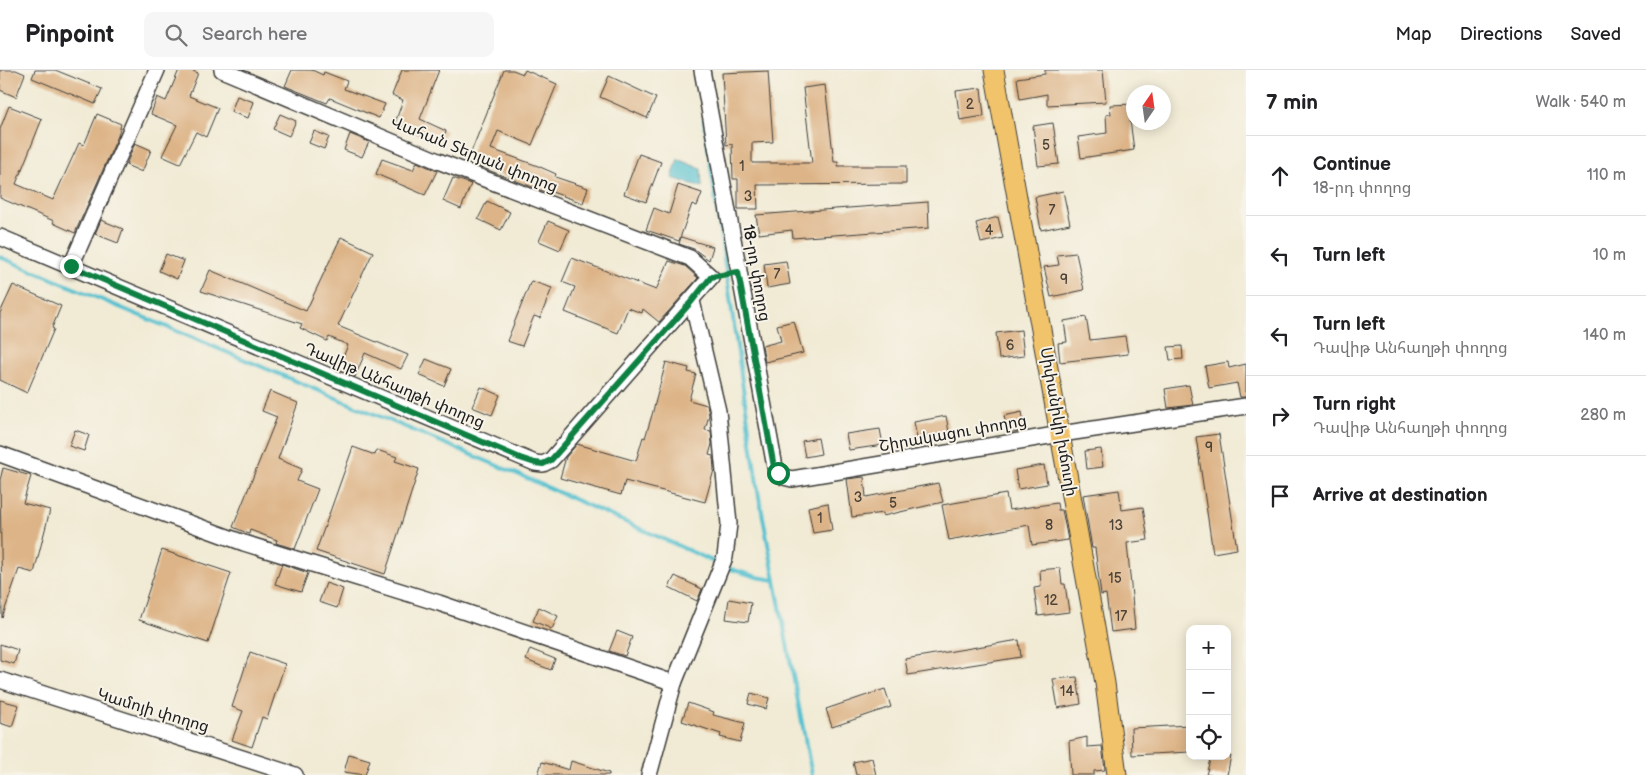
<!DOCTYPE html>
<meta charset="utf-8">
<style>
:root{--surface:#fff;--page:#f6f6f6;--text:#202124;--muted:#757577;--line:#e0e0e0}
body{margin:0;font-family:"Balsamiq Sans","Noto Sans Armenian",sans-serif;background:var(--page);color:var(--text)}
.controls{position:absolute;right:15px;bottom:15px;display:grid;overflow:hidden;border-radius:10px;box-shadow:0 2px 12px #0003}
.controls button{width:45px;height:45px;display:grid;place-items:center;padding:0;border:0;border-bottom:1px solid var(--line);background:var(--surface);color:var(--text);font:25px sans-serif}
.compass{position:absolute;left:1126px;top:15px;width:45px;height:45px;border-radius:50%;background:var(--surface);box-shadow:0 2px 12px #0003;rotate:13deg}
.stop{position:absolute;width:15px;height:15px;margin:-11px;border:4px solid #0b8043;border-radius:50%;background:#fff}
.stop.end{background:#0b8043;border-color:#fff;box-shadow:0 1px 5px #0008}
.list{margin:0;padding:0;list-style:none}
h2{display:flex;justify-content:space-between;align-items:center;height:65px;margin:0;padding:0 20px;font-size:21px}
h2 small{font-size:16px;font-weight:400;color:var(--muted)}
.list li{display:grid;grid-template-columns:32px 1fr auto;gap:15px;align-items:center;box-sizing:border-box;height:80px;padding:0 20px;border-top:1px solid var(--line)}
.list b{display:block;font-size:19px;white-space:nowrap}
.list p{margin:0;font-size:16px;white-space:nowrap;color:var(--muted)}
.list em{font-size:16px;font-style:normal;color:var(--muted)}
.icon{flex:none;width:28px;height:28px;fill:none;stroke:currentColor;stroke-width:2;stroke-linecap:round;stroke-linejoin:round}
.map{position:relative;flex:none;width:1246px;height:705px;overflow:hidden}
header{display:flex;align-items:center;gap:30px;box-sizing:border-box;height:70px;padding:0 25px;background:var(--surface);border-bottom:1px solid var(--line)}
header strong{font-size:24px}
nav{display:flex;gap:28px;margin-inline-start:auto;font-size:18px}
.search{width:350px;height:45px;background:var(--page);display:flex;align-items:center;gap:12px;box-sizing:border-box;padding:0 18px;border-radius:10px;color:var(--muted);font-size:19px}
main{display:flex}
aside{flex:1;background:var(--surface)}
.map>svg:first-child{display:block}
.water{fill:#55c1d0;stroke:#386e76}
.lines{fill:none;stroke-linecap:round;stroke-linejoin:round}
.stream{stroke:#55c1d0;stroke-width:4}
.building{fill:#ddb487}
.minor-casing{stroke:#3c3b38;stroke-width:18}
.major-casing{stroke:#3c3b38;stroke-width:21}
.minor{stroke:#fff;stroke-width:15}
.major{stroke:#f1c36a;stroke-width:19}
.route{stroke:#0b8043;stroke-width:6}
.labels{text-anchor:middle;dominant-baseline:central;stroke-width:4;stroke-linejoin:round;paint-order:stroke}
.number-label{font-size:14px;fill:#4c4237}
.street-label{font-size:16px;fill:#1c1c1c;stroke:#f7f3e8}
</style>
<header>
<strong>Pinpoint</strong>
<div class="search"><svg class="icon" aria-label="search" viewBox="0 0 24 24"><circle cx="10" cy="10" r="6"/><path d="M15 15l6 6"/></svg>Search here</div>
<nav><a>Map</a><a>Directions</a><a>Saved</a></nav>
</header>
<main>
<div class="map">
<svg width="1246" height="705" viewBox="0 0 1246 705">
<rect width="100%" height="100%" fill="#f7f3e8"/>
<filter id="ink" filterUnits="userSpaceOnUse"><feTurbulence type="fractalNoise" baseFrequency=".02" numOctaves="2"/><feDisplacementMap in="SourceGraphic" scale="10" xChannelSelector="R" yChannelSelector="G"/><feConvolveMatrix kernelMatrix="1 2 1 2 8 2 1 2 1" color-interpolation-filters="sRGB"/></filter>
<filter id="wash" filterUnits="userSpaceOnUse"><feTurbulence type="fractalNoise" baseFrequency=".0096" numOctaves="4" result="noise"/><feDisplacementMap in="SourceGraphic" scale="20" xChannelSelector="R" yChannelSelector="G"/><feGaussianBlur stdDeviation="1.12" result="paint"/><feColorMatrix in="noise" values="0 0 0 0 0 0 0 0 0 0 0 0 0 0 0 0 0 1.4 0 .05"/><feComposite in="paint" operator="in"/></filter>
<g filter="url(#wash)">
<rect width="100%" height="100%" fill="#f1ebd5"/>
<!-- water -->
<path class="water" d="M678,89L701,99L702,117L672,108Z"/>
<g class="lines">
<!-- stream -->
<g class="stream">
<path d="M704,49L758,421L812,705"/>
<path d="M0,187L522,406L717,493"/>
<path d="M724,497L757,507L774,510"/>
</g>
</g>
<g id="blocks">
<!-- building -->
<g class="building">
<path d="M0,0H16L25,4L16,27L0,20Z"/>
<path d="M35,0H55L102,19L95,34L32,8Z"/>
<path d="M179,0H190L198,3L189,26L218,38L206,67L196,62L180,94L162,86L177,55L151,44L157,27L166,31Z"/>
<path d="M292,0H312L323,5L324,2L347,11L344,19L385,34L379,48L330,28L327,33L285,16Z"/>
<path d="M402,0H439L420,49L446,61L440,74L395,53L403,30L392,25Z"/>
<path d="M504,0H513L523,4L525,0L557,14L532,75L498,61L491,79L538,96L556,104L555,107L588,118L583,133L549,121L548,123L467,92Z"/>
<path d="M1045,0H1103L1106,32L1047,35V24L1020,29L1017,8L1045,4Z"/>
<path d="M768,1L773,72L752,73V93H812L803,18L825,15L834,92H838V96H906V114L757,115L758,139H738V109H733L732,74L726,75L722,3Z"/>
<path d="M609,6L656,28L647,48L600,27Z"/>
<path d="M981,18L984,46L960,50L956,21Z"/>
<path d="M237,26L254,32L248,48L231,42Z"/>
<path d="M1134,34V50H1130L1134,80L1081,88L1078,67L1107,63L1106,45L1111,44L1110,35Z"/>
<path d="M9,36L42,49L16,114L53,130L79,73L84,75L97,44L121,54L118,66L75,163L53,153L54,151L0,128V59Z"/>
<path d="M280,44L296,51L289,66L273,59Z"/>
<path d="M1053,53L1059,94L1038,96L1033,56Z"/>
<path d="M314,61L329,67L324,79L309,73Z"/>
<path d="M350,64L369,72L362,87L344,80Z"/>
<path d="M135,73L151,80L142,102L126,95Z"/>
<path d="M639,84L661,92L646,132L624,124Z"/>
<path d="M382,89L413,100L417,92L437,101L425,125L376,104Z"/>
<path d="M453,108L471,114L461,139L443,131Z"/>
<path d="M678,115L702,123L697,136L692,134L679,171L646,160L654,138L669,144Z"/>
<path d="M1063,121L1070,154L1041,160L1035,127Z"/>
<path d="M487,131L510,142L501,160L478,149Z"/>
<path d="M928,132L929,158L793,168L792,160L759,164L756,145Z"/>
<path d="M998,147L1003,168L981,173L976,153Z"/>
<path d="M101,150L123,159L118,173L95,164Z"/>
<path d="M548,151L569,160L560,180L539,171Z"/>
<path d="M341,167L373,182L338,256L408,285L401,299L365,283L355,307L338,299L348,275L329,267L327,271L300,258L302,254L201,221L210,200L306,241Z"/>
<path d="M681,167L713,177L709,190L694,179L679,174Z"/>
<path d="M1076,183L1084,220L1051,227L1044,197L1059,195L1057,185Z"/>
<path d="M166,184L184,191L177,209L159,201Z"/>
<path d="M572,188L656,220L669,191L685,196L698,208L659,252L643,239L642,243L628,238L618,263L565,242L575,217L562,212Z"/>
<path d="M786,191L790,214L767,218L764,194Z"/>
<path d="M531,211L552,218L540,248L534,246L522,276L507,271Z"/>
<path d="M13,215L61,236L52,258L54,259L27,323L0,310V243Z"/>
<path d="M1086,247L1090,270L1125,266L1128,284L1060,292L1058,273L1067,272L1064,251Z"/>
<path d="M794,251L803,283L765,292L762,276L781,271L777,255Z"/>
<path d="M1021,260L1024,286L999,289L996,263Z"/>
<path d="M1182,276L1183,289L1170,290L1168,277Z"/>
<path d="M426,289L451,299L444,316L419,305Z"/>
<path d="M666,292L689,298L688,302L696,304L689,330L707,335L709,345L705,360L711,361L712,374L709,385L713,386L714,400L705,432L625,411L621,425L560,408L566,387L577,374L636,391L643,367L645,368L652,345Z"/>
<path d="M1228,292L1229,298L1246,294V327H1240L1237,313L1209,318L1205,296Z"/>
<path d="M1189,315L1193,335L1168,338L1165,319Z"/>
<path d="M481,317L500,325L492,345L472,337Z"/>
<path d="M270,321L298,333L278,389L302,399L297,411L318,419L295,479L276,473L277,470L250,460L249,464L233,457L277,347L262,341Z"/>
<path d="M1022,342L1025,360L1008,363L1004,346Z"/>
<path d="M946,346L949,362L917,368L914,352Z"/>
<path d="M880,359L883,375L849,380L846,364Z"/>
<path d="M75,360L89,365L84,381L69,376Z"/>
<path d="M1219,364L1237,479L1213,483L1196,367Z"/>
<path d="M818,368L821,384L805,387L802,371Z"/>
<path d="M353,377L375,385L377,380L397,387L395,391L419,399L385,504L316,481Z"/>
<path d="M1101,379L1103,397L1087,399L1085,381Z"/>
<path d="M1044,395L1047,414L1018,419L1015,400Z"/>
<path d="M3,398L31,406L23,433L50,440L34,503L19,499L2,548L0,410Z"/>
<path d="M864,407L866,427L938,413L943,432L883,446V443L852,447L847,409Z"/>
<path d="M1119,420L1122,440L1143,437L1148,470L1127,473L1135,559L1111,562L1106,524L1101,525L1095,478H1092L1083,425Z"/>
<path d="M1006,424L1009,440L1057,433L1058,440H1062L1068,470L1032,475L1029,455L949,470L942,435Z"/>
<path d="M828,433L832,460L813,463L808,437Z"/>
<path d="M162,480L231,503L208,573L139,550Z"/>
<path d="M282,494L308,503L301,522L275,514Z"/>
<path d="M1060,498L1062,514H1065L1069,542L1038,546L1034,518L1041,517L1040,500Z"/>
<path d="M675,506L702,519L697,531L669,517Z"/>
<path d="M326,513L343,519L337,538L319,532Z"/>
<path d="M729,529L751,533L748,552L726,549Z"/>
<path d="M539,537L558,546L552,559L533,551Z"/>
<path d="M617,561L632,567L625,586L609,581Z"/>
<path d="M1019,570L1021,587L908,605L905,589Z"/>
<path d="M0,574L18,580L14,594L0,590Z"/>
<path d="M530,579L555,589L551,600L526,590Z"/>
<path d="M250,582L285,594L267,649L262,647L252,677L232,670L243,641L232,637Z"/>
<path d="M1077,607L1081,634L1058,638L1053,609Z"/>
<path d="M885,619L891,637L832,657L826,639Z"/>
<path d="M751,623L769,628L766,639L748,634Z"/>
<path d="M0,630L19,635L12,657L0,653Z"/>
<path d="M688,633L714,642L713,645L745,653L740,672L720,667L721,664L682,651Z"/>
<path d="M1190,655V682L1132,685L1131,658Z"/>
<path d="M1087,667V677L1102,676L1105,700L1094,701V705H1071L1069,671Z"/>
<path d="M349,684L370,690L365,705L344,702Z"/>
<path d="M1211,686H1231L1227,705H1206Z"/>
<path d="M872,688L876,705H856L853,692Z"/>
<path d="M571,691L609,703V705H538L542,692L569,700Z"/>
</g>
</g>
</g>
<g filter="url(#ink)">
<use href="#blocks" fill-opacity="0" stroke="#3c3b38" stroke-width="1"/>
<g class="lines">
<!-- minor casing -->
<g class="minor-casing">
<g id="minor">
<path d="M222,0L438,91L690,188L711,207"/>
<path d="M702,0L775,397L784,407L792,409L1061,364L1246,336"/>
<path d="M0,167L535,393L543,394L551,390L711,207"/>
<path d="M71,196L157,0"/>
<path d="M0,384L244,473L439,533L674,613"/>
<path d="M0,610L295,705"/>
<path d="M649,705L674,613L725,487L729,454L718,341L692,231"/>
</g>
</g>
<!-- major casing -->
<g class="major-casing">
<path id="major" d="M994,0L1105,613L1117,705"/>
</g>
<!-- minor -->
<use href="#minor" class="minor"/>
<!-- major -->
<use href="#major" class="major"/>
</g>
</g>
<g class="lines" filter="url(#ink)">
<!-- route -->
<path class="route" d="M71,196L520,388L535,393L543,394L551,390L692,231L711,207L738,202L774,397L778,403"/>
</g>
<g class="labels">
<!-- number labels -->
<g class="number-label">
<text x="970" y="34">2</text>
<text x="1046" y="75">5</text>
<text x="742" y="96">1</text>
<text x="748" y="126">3</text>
<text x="1052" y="140">7</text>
<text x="989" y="160">4</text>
<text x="777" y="204">7</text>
<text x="1064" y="209">9</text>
<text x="1010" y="275">6</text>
<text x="1209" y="377">9</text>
<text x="858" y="427">3</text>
<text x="893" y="433">5</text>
<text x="820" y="448">1</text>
<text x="1049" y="455">8</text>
<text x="1116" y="455">13</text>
<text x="1115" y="508">15</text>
<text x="1051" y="530">12</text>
<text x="1121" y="546">17</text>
<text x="1067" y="621">14</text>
</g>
<!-- street labels -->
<g class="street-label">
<text transform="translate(474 85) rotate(22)">Վահան Տերյան փողոց</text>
<text transform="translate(756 203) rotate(80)">18-րդ փողոց</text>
<text transform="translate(394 316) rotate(23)">Դավիթ Անհաղթի փողոց</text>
<text transform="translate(1058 352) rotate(80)">Սիփանիկի խճուղի</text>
<text transform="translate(953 364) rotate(-10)">Շիրակացու փողոց</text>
<text transform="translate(153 641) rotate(17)">Կամոյի փողոց</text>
</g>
</g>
</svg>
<div class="controls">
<button>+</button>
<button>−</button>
<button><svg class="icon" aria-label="locate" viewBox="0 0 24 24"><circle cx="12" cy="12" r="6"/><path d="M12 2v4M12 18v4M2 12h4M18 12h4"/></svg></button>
</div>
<svg class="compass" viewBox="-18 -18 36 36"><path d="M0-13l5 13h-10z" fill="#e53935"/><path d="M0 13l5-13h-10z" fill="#757577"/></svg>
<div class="stop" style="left:778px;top:403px"></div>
<div class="stop end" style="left:71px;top:196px"></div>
</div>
<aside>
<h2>7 min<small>Walk · 540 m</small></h2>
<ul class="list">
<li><svg class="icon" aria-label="ahead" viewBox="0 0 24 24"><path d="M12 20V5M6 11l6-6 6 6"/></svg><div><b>Continue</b><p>18-րդ փողոց</p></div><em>110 m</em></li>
<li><svg class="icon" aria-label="left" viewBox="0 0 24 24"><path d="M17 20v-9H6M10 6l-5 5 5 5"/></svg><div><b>Turn left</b></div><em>10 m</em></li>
<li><svg class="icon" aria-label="left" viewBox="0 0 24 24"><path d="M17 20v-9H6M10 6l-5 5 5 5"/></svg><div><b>Turn left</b><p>Դավիթ Անհաղթի փողոց</p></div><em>140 m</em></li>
<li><svg class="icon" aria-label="right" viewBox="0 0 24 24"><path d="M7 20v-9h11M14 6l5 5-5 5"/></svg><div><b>Turn right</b><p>Դավիթ Անհաղթի փողոց</p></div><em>280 m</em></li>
<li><svg class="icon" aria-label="arrive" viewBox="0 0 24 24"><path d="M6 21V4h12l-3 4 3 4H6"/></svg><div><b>Arrive at destination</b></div></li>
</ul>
</aside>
</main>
